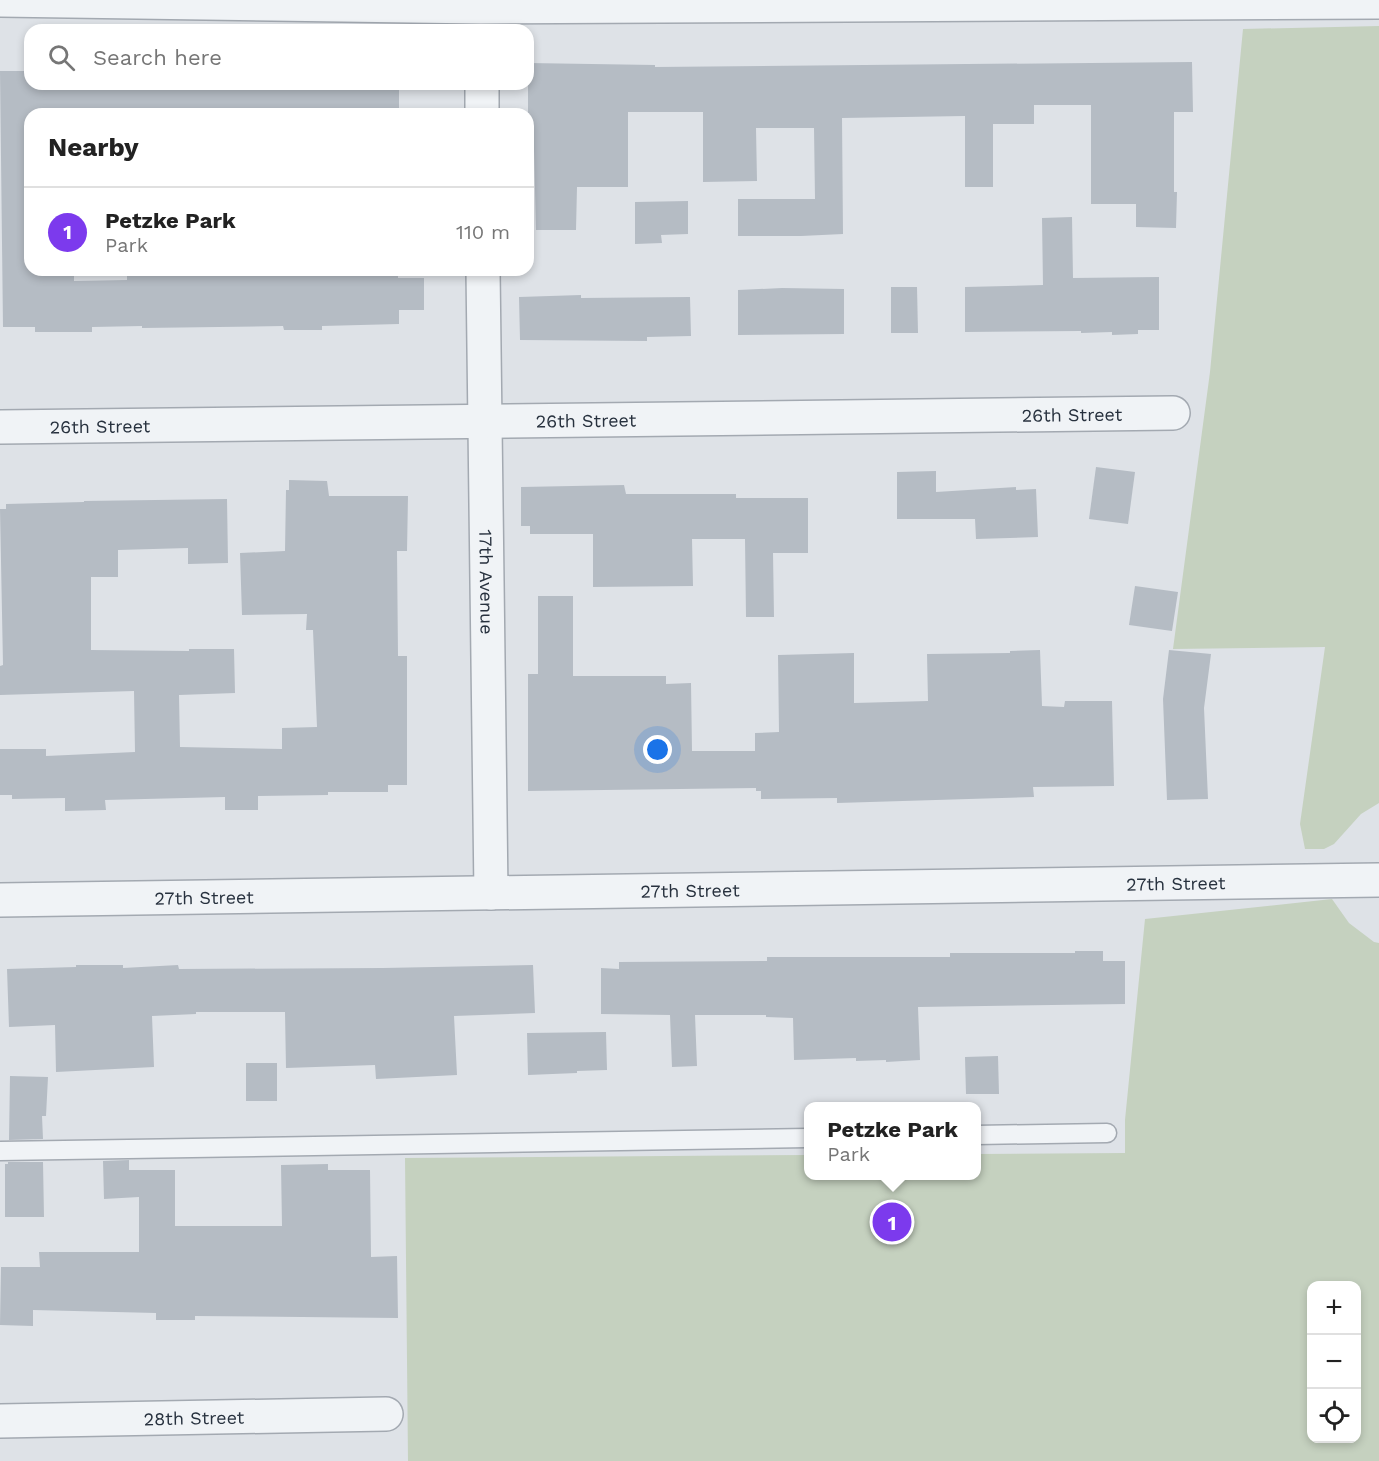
<!DOCTYPE html>
<meta charset="utf-8">
<style>
:root{--surface:#fff;--page:#f2f2f2;--text:#222;--muted:#767676;--line:#e0e0e0;--accent:#7c3aed}
body{margin:0;font-family:"Work Sans",sans-serif;background:var(--page);color:var(--text)}
.controls{position:absolute;right:18px;bottom:18px;display:grid;overflow:hidden;border-radius:12px;box-shadow:0 3px 9px #0003}
.controls button{width:54px;height:54px;display:grid;place-items:center;padding:0;border:0;border-bottom:2px solid var(--line);background:var(--surface);color:var(--text);font:30px sans-serif}
.you{position:absolute;left:658px;top:750px;width:21px;height:21px;margin:-15px;border:4px solid #fff;border-radius:50%;background:#1a73e8;box-shadow:0 0 0 9px #1a73e833}
.badge{display:grid;place-items:center;width:39px;height:39px;border-radius:50%;background:var(--accent);color:#fff;font-size:20px;font-weight:700}
.pin{position:absolute;translate:-50% -50%;border:3px solid #fff;box-shadow:0 2px 6px #0006}
.popup{position:absolute;left:804px;top:1102px;width:177px;height:78px;box-sizing:border-box;display:grid;place-content:center;border-radius:12px;background:var(--surface);filter:drop-shadow(0 2px 4px #0005);font-size:20px;white-space:nowrap;color:var(--muted)}
.popup b{font-size:22px;color:var(--text)}
.popup::after{content:'';position:absolute;left:50%;top:100%;margin-left:-12px;border:12px solid transparent;border-top-color:var(--surface)}
.list{margin:0;padding:0;list-style:none}
h2{display:flex;justify-content:space-between;align-items:center;height:78px;margin:0;padding:0 24px;font-size:26px}
h2 small{font-size:20px;font-weight:400;color:var(--muted)}
.list li{display:grid;grid-template-columns:39px 1fr auto;gap:18px;align-items:center;box-sizing:border-box;height:90px;padding:0 24px;border-top:2px solid var(--line)}
.list b{display:block;font-size:22px;white-space:nowrap}
.list p{margin:0;font-size:20px;white-space:nowrap;color:var(--muted)}
.list em{font-size:20px;font-style:normal;color:var(--muted)}
.icon{flex:none;width:33px;height:33px;fill:none;stroke:currentColor;stroke-width:2;stroke-linecap:round;stroke-linejoin:round}
.map{position:relative;flex:none;width:1379px;height:1461px;overflow:hidden}
.search{position:absolute;background:var(--surface);box-shadow:0 3px 9px #0003;left:24px;top:24px;width:510px;height:66px;display:flex;align-items:center;gap:15px;box-sizing:border-box;padding:0 21px;border-radius:18px;color:var(--muted);font-size:22px}
.panel{position:absolute;background:var(--surface);box-shadow:0 3px 9px #0003;left:24px;top:108px;width:510px;height:168px;border-radius:18px}
.map>svg:first-child{display:block}
.green{fill:#c5d1bf;fill-rule:evenodd}
.building{fill:#b5bcc4}
.lines{fill:none;stroke-linecap:round;stroke-linejoin:round}
.lane-casing{stroke:#a3a9b1;stroke-width:21}
.street-casing{stroke:#a3a9b1;stroke-width:36}
.lane{stroke:#f0f3f6;stroke-width:18}
.street{stroke:#f0f3f6;stroke-width:33}
.labels{text-anchor:middle;dominant-baseline:central;stroke-width:6;stroke-linejoin:round;paint-order:stroke}
.street-label{font-size:18px;fill:#27313e;stroke:#edf1f5}
</style>
<div class="map">
<svg width="1379" height="1461" viewBox="0 0 1379 1461">
<rect width="100%" height="100%" fill="#dee2e7"/>
<!-- green -->
<g class="green">
<path d="M1379,26V803L1361,814L1334,844L1324,849H1305L1300,824L1325,647L1173,649L1210,372L1243,29Z"/>
<path d="M1332,899L1349,923L1374,942L1379,943V1461H408L405,1158L808,1155V1176H976V1154L1125,1153V1120L1145,919ZM1312,1286H1356V1438H1312Z"/>
</g>
<!-- building -->
<g class="building">
<path d="M1192,62L1193,112H1174V192H1177L1176,228L1136,227V204H1091V105H1034V124H993V187H965V116L842,118L843,234L801,236H738V199H815L814,128H756L757,181L703,182V112H628V187H577L576,230H536L534,149H528V63L655,65V67Z"/>
<path d="M0,71H30V84H399V114H30V270H74V281L127,280V270H234V275H355V272L398,271V278H424V310H399V324L322,326V330H284L283,326L142,328V326L92,327V332H35V327H3Z"/>
<path d="M688,201V234L661,235L662,243L635,244V202Z"/>
<path d="M1072,217L1073,278L1159,277V330H1138V334L1112,335V332L1081,333V331L965,332V287L1043,285L1042,218Z"/>
<path d="M891,287H917L918,333H891Z"/>
<path d="M782,288L844,289V334L738,335V290Z"/>
<path d="M581,295V298L690,297L691,336L647,337V341L520,340L519,297Z"/>
<path d="M1096,467L1135,472L1128,524L1089,519Z"/>
<path d="M936,471V492L1016,487V490L1036,489L1038,537L976,539L975,519H897V472Z"/>
<path d="M289,480L327,481L329,496H408L407,551H397L398,656H407V785H388V792H328V795L258,796V810H225V797L105,800L106,810L65,811V798L12,799V795H0V749H46V756L135,752L134,691L0,695V666L3,665L0,509H6V504L84,502V501L227,499L228,563L188,564V548L118,550V577H91V650L189,651V649H234L235,693L179,695L180,747L282,749V728L317,727L313,630H306L307,614L242,615L240,553L285,551L286,490H289Z"/>
<path d="M624,485L626,494H736V498H808V553H773L774,617H746L745,539H692L693,586L593,587V534H530V526H521V487Z"/>
<path d="M1135,586L1178,592L1172,631L1129,625Z"/>
<path d="M538,596H573V676H666V684L691,683L692,751H755V733L779,732L778,655L854,653V703L928,701L927,654L1010,653V651L1040,650L1042,706L1064,707L1065,701H1112L1114,786L1033,787L1034,797L837,803V798L761,799V791H756V788L528,791V674H538Z"/>
<path d="M1169,650L1211,654L1204,708L1208,799L1167,800L1163,699Z"/>
<path d="M1075,951H1103V961H1125V1004L918,1007L920,1060L886,1062V1060L856,1061V1058L794,1060L793,1018L766,1017V1015H695L697,1066L672,1067L670,1015L601,1014V968L619,969V962L767,961V957H950V953H1075Z"/>
<path d="M76,965H123V968L178,965L179,969L383,968L533,965L535,1013L454,1016L457,1075L376,1079L375,1065L286,1068L285,1012H196V1014L152,1016L154,1067L56,1072L55,1025L9,1027L7,969L76,967Z"/>
<path d="M606,1032L607,1070L577,1071V1073L528,1075L527,1033Z"/>
<path d="M998,1056L999,1094H966L965,1057Z"/>
<rect x="246" y="1063" width="31" height="38"/>
<path d="M10,1076L48,1077L46,1116H42L43,1139L9,1140Z"/>
<path d="M129,1160V1170H175V1226H282L281,1165L328,1164V1170H370L371,1257L397,1256L398,1318L195,1316V1320H156V1313L33,1310V1326L0,1325L1,1267H40L39,1252H139V1197L104,1199L103,1161Z"/>
<path d="M8,1162H43L44,1217H5V1164H8Z"/>
</g>
<g class="lines">
<!-- lane casing -->
<g class="lane-casing">
<g id="lane">
<path d="M976,1135L1107,1133"/>
<path d="M0,1151L808,1138"/>
</g>
</g>
<!-- street casing -->
<g class="street-casing">
<g id="street">
<path d="M0,0L481,7L1379,2"/>
<path d="M482,84V114"/>
<path id="s1" d="M483,270L491,893"/>
<path id="s2" d="M0,427L1173,413"/>
<path id="s3" d="M0,900L1379,880"/>
<path id="s4" d="M0,1421L386,1414"/>
</g>
</g>
<!-- lane -->
<use href="#lane" class="lane"/>
<!-- street -->
<use href="#street" class="street"/>
</g>
<g class="labels">
<!-- street labels -->
<g class="street-label">
<text stroke="none"><textPath href="#s2" startOffset="1072">26th Street</textPath></text>
<text stroke="none"><textPath href="#s2" startOffset="586">26th Street</textPath></text>
<text stroke="none"><textPath href="#s2" startOffset="100">26th Street</textPath></text>
<text stroke="none"><textPath href="#s1" startOffset="312">17th Avenue</textPath></text>
<text stroke="none"><textPath href="#s3" startOffset="1176">27th Street</textPath></text>
<text stroke="none"><textPath href="#s3" startOffset="690">27th Street</textPath></text>
<text stroke="none"><textPath href="#s3" startOffset="204">27th Street</textPath></text>
<text stroke="none"><textPath href="#s4" startOffset="194">28th Street</textPath></text>
</g>
</g>
</svg>
<div class="controls">
<button>+</button>
<button>−</button>
<button><svg class="icon" aria-label="locate" viewBox="0 0 24 24"><circle cx="12" cy="12" r="6"/><path d="M12 2v4M12 18v4M2 12h4M18 12h4"/></svg></button>
</div>
<div class="you"></div>
<div class="pin badge" style="left:892px;top:1222px">1</div>
<div class="popup"><b>Petzke Park</b>Park</div>
<div class="search"><svg class="icon" aria-label="search" viewBox="0 0 24 24"><circle cx="10" cy="10" r="6"/><path d="M15 15l6 6"/></svg>Search here</div>
<section class="panel">
<h2>Nearby<small></small></h2>
<ul class="list">
<li><span class="badge">1</span><div><b>Petzke Park</b><p>Park</p></div><em>110 m</em></li>
</ul>
</section>
</div>
